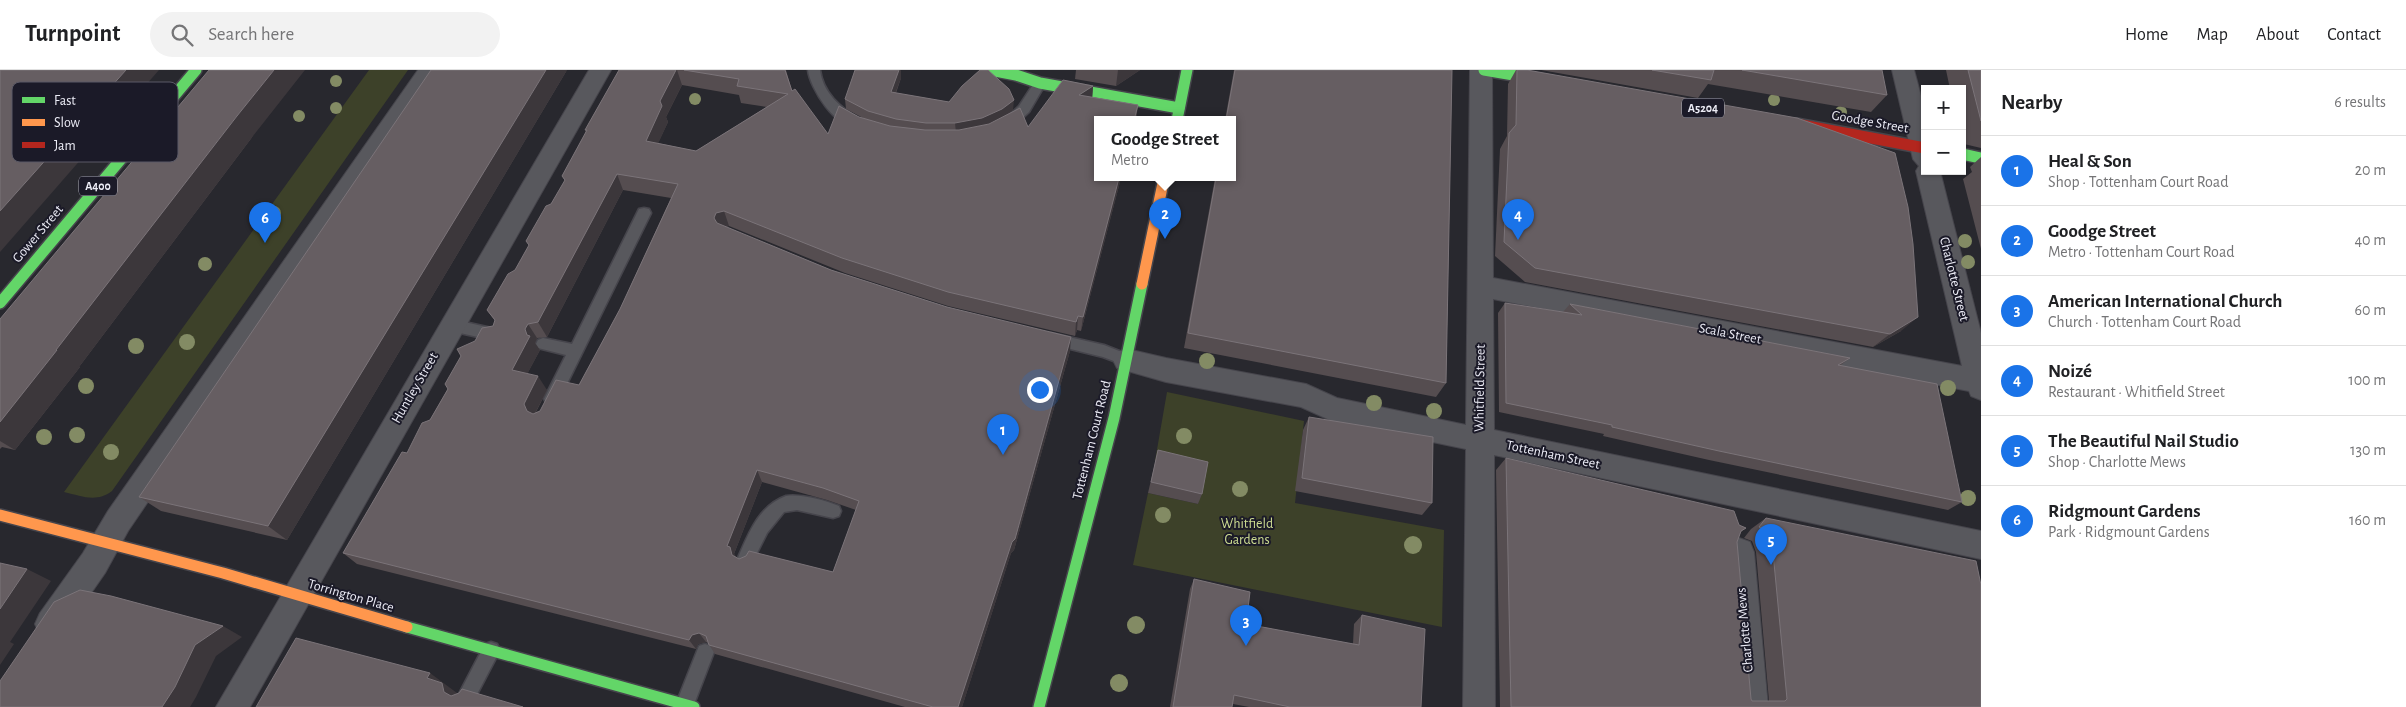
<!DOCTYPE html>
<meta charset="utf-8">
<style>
:root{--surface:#fff;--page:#f2f2f2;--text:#202124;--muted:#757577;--line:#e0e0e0;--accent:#1a73e8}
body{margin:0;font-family:"Alegreya Sans",sans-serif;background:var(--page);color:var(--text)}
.controls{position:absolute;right:15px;top:15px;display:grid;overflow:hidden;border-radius:0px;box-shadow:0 1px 4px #0004}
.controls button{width:45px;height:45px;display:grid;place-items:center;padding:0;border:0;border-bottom:1px solid var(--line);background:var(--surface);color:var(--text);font:25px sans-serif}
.you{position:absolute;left:1039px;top:319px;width:18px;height:18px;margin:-12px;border:4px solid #fff;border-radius:50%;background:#1a73e8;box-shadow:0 0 0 8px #1a73e833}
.badge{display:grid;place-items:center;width:32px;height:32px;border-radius:50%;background:var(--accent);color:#fff;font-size:16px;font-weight:700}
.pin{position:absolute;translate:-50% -41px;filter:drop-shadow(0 1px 2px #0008)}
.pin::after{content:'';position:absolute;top:26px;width:18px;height:15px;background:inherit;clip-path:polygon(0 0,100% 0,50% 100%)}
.popup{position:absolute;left:1094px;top:46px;width:142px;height:65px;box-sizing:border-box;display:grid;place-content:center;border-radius:0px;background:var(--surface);filter:drop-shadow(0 1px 4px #0005);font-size:16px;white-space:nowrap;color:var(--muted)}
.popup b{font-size:19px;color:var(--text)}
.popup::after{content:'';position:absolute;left:50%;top:100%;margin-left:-10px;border:10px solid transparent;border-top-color:var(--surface)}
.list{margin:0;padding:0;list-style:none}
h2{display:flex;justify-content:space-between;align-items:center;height:65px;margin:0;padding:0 20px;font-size:21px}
h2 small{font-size:16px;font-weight:400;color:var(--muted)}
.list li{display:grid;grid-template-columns:32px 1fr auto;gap:15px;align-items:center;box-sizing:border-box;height:70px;padding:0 20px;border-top:1px solid var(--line)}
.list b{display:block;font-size:19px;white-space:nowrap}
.list p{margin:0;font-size:16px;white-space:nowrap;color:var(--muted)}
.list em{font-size:16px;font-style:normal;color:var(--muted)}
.icon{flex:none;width:28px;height:28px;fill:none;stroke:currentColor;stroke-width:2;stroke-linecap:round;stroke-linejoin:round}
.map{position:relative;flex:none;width:1981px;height:637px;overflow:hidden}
header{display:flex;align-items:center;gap:30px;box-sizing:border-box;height:70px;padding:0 25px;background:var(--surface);border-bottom:1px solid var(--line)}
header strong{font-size:24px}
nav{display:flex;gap:28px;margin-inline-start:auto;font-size:18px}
.search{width:350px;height:45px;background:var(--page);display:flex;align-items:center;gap:12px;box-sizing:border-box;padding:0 18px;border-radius:28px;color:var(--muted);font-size:19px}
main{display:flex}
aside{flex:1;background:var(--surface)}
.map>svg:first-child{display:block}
.green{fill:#3d4129}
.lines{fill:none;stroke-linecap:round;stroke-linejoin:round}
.lane-casing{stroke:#46454c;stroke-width:3}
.street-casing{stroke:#46454c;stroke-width:2}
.fast-casing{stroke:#46454c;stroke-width:14}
.slow-casing{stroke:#46454c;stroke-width:14}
.jam-casing{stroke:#46454c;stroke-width:14}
.lane{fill:#58585d;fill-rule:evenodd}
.street{fill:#58585d;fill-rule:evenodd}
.fast{stroke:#63d668;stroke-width:11}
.slow{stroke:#ff974d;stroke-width:11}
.jam{stroke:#b3261e;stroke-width:11}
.tree{fill:#838b64}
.wall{fill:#554d50;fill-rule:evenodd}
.shaded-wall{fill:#3c373b}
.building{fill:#665e62;stroke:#7b7479;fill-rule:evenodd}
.labels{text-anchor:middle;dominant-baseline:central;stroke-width:4;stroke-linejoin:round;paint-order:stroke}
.shield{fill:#1b1a28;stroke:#adadb8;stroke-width:1}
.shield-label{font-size:12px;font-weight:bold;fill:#ececf6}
.street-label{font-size:14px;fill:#ececf6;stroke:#1b1a28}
.park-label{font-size:14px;fill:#cddc91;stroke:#1b1a28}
.key{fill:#1b1a28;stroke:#5a5966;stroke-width:1}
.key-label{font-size:14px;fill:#ececf6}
</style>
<header>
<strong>Turnpoint</strong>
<div class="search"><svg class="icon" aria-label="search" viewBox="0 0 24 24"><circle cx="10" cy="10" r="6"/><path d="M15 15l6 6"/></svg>Search here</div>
<nav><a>Home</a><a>Map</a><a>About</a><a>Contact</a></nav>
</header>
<main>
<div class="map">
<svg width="1981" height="637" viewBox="0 0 1981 637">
<rect width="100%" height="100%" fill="#28282e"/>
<!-- green -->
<g class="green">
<path d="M369,0H408L112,421C96,433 82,426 64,422Z"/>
<path d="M1167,322L1304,351L1295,433L1444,460L1442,557L1133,495L1148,423L1198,434L1204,403L1155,391Z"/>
</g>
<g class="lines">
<!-- lane casing -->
<g class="lane-casing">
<g id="lane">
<path d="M808,0H820C823,23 840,37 859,49L860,52L859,55C837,62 810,18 808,0Z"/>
<path d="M1040,9L1046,13L1029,42L1012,58H1002L1001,55L1002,52L1019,36L1036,10Z"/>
<path d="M644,138L649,139L651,143L557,334L552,336L547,334L544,329L566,285L538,278L536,274L538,270L543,268L572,274L637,143L639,139Z"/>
<path d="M451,249L496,259L501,261L503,265L501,269L496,271L451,261L446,259L444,255L446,251Z"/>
<path d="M1051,263L1104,275L1132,286L1134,290L1132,294L1127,296L1103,287L1046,273L1044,269L1046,265Z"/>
<path d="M786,426C803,424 823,430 839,436L841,441L839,446L833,448L797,440L784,442L767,463L751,495L745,498L739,495L737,490C748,465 758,436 786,426Z"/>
<path d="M491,572L497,574L500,580L497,586L473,632L467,635L461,632L458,626L461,620L485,574Z"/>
<path d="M705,574L711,576L714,582L693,637H677L676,634L699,576Z"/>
</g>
</g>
<!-- street casing -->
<g class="street-casing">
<g id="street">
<path d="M418,0H441L128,461L105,503L62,565L51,569L40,565L35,554L40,543L83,483L108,441Z"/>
<path d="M589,0H611L250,637H216Z"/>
<path d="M1470,0H1492L1493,208L1962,296L1916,101L1919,96L1913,89L1892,0H1914L1925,41V101H1940L1981,263V330L1971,326L1969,321L1493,229L1494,360L1981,461V489L1494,385L1495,637H1463L1466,379L1332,351L1301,337L1166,312L1117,298L1113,290L1117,282L1127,279L1166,288L1306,314L1337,328L1466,355Z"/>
<path d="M1739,468L1750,472L1754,482L1768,637H1736L1724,482L1728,472Z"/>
</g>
</g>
<!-- fast casing -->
<g class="fast-casing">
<g id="fast">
<path d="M990,0L1016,5L1040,13L1179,38"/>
<path d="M1484,0L1549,11"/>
<path d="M1177,50L1187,0"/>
<path d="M1962,84L1981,88"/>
<path d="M0,233L196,0"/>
<path d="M407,557L694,637"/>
<path d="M1039,637L1114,348L1142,214"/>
</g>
</g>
<!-- slow casing -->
<g class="slow-casing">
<g id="slow">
<path d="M1142,214L1164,108"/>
<path d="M0,445L223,503L407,557"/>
</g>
</g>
<!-- jam casing -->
<g class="jam-casing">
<path id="jam" d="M1796,54L1925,78"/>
</g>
<!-- lane -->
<use href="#lane" class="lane"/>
<!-- street -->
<use href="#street" class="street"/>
<!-- fast -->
<use href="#fast" class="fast"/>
<!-- slow -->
<use href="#slow" class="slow"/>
<!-- jam -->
<use href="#jam" class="jam"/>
</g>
<!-- trees -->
<g class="tree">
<circle cx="336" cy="11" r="6"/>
<circle cx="695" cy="29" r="6"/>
<circle cx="1774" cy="30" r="6"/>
<circle cx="336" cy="38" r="6"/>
<circle cx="1841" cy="42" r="6"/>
<circle cx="299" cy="46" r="6"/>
<circle cx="274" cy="143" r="7"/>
<circle cx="1965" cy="171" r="7"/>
<circle cx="1968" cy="192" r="7"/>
<circle cx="205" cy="194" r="7"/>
<circle cx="187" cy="272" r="8"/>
<circle cx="136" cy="276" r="8"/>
<circle cx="1207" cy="291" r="8"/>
<circle cx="86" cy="316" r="8"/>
<circle cx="1948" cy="318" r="8"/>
<circle cx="1374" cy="333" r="8"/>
<circle cx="1434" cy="341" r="8"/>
<circle cx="77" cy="365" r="8"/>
<circle cx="1184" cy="366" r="8"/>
<circle cx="44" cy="367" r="8"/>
<circle cx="111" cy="382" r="8"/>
<circle cx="1240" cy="419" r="8"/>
<circle cx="1968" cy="428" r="8"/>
<circle cx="1163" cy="445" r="8"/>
<circle cx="1413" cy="475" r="9"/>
<circle cx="1136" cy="555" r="9"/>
<circle cx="1119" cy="613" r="9"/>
</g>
<!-- wall -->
<g class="wall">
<path d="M567,0L287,470L161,441L139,427Z"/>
<path d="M619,0H786L792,21L828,64L859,47L863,48L846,39L845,29L901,8L896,23L949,32L1013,40L1008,44L1028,57L1093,16L1092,27L1138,35L1136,50H1098V108H1121L1081,261L1077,260L1075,266L948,236L845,203L729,156L726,157L831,200L1070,281L1014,480L1011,483L962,637H905L715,584L708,573L706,572L698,574L696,579L357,494L343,483L407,383L430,350L475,271L493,256L495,251L487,240L515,200L529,176L526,171L551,134L565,111L562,106L586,62L585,60ZM682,15L739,25L741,33L767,37L696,81L658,73L668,52L666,47ZM623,120L671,128L620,239L579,315L540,341L536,342L547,320L527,304L540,280L535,273L537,268L547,267ZM762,412L827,430L856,440L833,502L739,489L736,487L734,484Z"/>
<path d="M1076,0H1140L1116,16L1075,9Z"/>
<path d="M1234,0H1452L1446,313L1436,327L1184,278L1215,108H1232V50H1225Z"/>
<path d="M1516,0H1527L1901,261L1873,277L1525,212L1495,186L1500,79L1507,66L1508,14Z"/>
<path d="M1541,0H1882L1887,25L1871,42L1708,14L1698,28Z"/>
<path d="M1946,0H1981V78L1964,74L1962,67V19H1950Z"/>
<path d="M253,66L79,297H80L15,380L2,377L0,379V249Z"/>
<path d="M1981,87V179L1963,109L1972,102L1970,97Z"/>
<path d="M1505,233L1563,242L1570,234L1850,288L1841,295L1962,432L1948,440L1709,390L1603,366L1604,364L1499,342L1498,243Z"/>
<path d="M1309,347L1432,433L1422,445L1295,421L1303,360Z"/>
<path d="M1158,380L1202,424L1198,434L1148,423Z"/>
<path d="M1506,388L1739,455L1746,458L1741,462L1737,472L1751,629L1752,631H1769L1756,482L1752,471L1744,468L1751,459L1766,448L1981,637H1500L1496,400Z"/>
<path d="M1194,509L1246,554L1353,574L1354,554L1362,545L1421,637H1249L1233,634L1232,637H1170L1190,519Z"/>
</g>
<!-- shaded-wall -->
<g class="shaded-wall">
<path d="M126,0H159L0,182V141Z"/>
<path d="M274,0H305L253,66L79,297H80L15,380L0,371V352L237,46Z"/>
<path d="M546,0H567L287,470L268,456Z"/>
<path d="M676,0H677L682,15L666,47L668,52L652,87L646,71L660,31Z"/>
<path d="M899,0H901V8L892,32L891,22Z"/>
<path d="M1118,0H1140L1116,16Z"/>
<path d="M1093,16L1092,32L1079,25Z"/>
<path d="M1014,30L1013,40L1002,49L982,58L956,63L955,53Z"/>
<path d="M617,104L623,120L547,267L538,252Z"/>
<path d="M1119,108H1121L1081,261L1083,247Z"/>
<path d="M724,141L729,156L721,158L719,164L714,148L716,143Z"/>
<path d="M1078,246L1077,260L1075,266L1076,252Z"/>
<path d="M1918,247L1901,261L1873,277L1890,264Z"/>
<path d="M528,254L537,268L535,273L540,280L522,314L512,300L527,265L525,259Z"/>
<path d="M1071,267L1070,281L1014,480L1011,483L962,637H958Z"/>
<path d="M538,306L547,320L533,347L527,341L524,334Z"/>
<path d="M757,400L762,412L734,484L736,488L737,496L727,476Z"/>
<path d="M27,499L51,511L10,572L14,574L0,595V539Z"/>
<path d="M223,556L242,567L216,586L196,627L190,637H162L195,575Z"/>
<path d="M699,563L706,572L698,574L696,579L689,570L692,565Z"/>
<path d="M430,603L457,623L459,633L444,622L427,608Z"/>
</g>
<!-- building -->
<g class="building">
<path d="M0,0H126L0,141Z"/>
<path d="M209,0H274L237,46L56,280H57L0,352V249Z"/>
<path d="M431,0H546L268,456L139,427Z"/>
<path d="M619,0H676L660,31L662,36L646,71L696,81L788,24L737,16L739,9L684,0H785L792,21L795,19L828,64L839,36L859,47L890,56L925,60H959L989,54L1020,38L1028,57L1063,10L1093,16L1079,25L1138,35L1134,50H1098V108H1119L1083,247L1078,246L1076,252L948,222L842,188L724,141L716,143L714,148L717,153L831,200L947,237L1071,267L1015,469L1012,472L958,637H933L709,575L706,566L699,563L692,565L689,570L343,483L402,382L407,383L422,353L430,350L448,319L445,314L461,286L457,279L475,271L482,258L493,256L495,250L487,240L508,204L515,200L529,175L526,171L546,136L551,134L565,110L562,106L587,60H585ZM617,104L678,114L620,239L579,315L556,310L540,341L533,344L527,341L524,334L538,306L512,300L530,266L527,265L525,259L528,254L538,252ZM757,400L823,418L859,431L833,502L749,481L746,486L739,489L732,485L730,477L727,476Z"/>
<path d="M855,0H899L891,22L949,32L962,16L980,0H988L1009,19L1014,30L1002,39L982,48L955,53H926L896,49L868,41L845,29Z"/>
<path d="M1235,0H1452L1446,313L1188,263L1216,108H1232V50H1226Z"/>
<path d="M1517,0H1527L1797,48L1895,83L1908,137L1913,174L1918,247L1890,264L1535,198L1504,172L1509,63L1516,55Z"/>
<path d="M1652,0H1714L1711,10Z"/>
<path d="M1742,0H1882L1887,25Z"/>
<path d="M1968,0H1981V51Z"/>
<path d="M1505,233L1582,245L1570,234L1850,288L1838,295L1937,314L1962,432L1719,381L1612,357V355L1506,333Z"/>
<path d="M1309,347L1433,367L1432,433L1302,408Z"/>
<path d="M1158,380L1208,392L1202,424L1151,412Z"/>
<path d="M1506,388L1734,441L1739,455L1746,458L1741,461L1737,472L1751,629L1752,631H1785L1787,629L1772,472L1767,461L1759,457L1766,448L1976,491L1981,515V637H1511Z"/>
<path d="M0,493L27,499L0,539Z"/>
<path d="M1194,509L1250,522L1246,554L1359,575L1362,545L1425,559L1421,637H1290L1234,625L1232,637H1173Z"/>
<path d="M80,520L111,526L223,556L195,575L175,617L162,637H0V611L54,532Z"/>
<path d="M296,568L430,603L427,608L442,613L444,622L451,626L459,623L462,619L523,637H256Z"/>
</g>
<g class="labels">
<!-- shield labels -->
<g class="shield">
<rect x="1682" y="28.5" width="42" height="19" rx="4"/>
<rect x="79" y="106.5" width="38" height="19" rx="4"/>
</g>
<g class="shield-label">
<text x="1703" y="38">A5204</text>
<text x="98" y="116">A400</text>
</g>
<!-- street labels -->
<g class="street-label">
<text transform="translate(1870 52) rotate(10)">Goodge Street</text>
<text transform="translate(38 164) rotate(-50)">Gower Street</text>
<text transform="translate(1954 209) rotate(76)">Charlotte Street</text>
<text transform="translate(1730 264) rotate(11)">Scala Street</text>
<text transform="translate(415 318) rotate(-60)">Huntley Street</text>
<text transform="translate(1480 318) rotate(-89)">Whitfield Street</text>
<text transform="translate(1092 370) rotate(-76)">Tottenham Court Road</text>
<text transform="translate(1553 385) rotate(12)">Tottenham Street</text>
<text transform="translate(351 526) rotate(16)">Torrington Place</text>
<text transform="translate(1745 560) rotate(-95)">Charlotte Mews</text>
</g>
<!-- park labels -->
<g class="park-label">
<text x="1247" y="454">Whitfield<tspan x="1247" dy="16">Gardens</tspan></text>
</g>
</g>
<!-- legend -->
<rect x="12" y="12" width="166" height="80" rx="8" class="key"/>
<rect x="22" y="27" width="23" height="6" fill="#63d668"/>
<rect x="22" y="49" width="23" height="7" fill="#ff974d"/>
<rect x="22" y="72" width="23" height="6" fill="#b3261e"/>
<g class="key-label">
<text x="54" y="35">Fast</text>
<text x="54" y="57">Slow</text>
<text x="54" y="80">Jam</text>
</g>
</svg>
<div class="controls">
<button>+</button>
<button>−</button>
</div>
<div class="you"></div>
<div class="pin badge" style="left:1003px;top:385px">1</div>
<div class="pin badge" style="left:1165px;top:169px">2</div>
<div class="popup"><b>Goodge Street</b>Metro</div>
<div class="pin badge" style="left:1246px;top:576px">3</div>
<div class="pin badge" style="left:1518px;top:170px">4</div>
<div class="pin badge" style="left:1771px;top:495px">5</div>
<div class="pin badge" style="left:265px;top:173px">6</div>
</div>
<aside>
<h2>Nearby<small>6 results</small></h2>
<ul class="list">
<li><span class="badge">1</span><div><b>Heal &amp; Son</b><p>Shop · Tottenham Court Road</p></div><em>20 m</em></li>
<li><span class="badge">2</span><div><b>Goodge Street</b><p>Metro · Tottenham Court Road</p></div><em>40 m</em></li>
<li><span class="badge">3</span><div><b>American International Church</b><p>Church · Tottenham Court Road</p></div><em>60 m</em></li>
<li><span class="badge">4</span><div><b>Noizé</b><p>Restaurant · Whitfield Street</p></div><em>100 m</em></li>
<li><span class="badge">5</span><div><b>The Beautiful Nail Studio</b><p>Shop · Charlotte Mews</p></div><em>130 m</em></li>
<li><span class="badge">6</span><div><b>Ridgmount Gardens</b><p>Park · Ridgmount Gardens</p></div><em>160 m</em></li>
</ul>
</aside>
</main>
